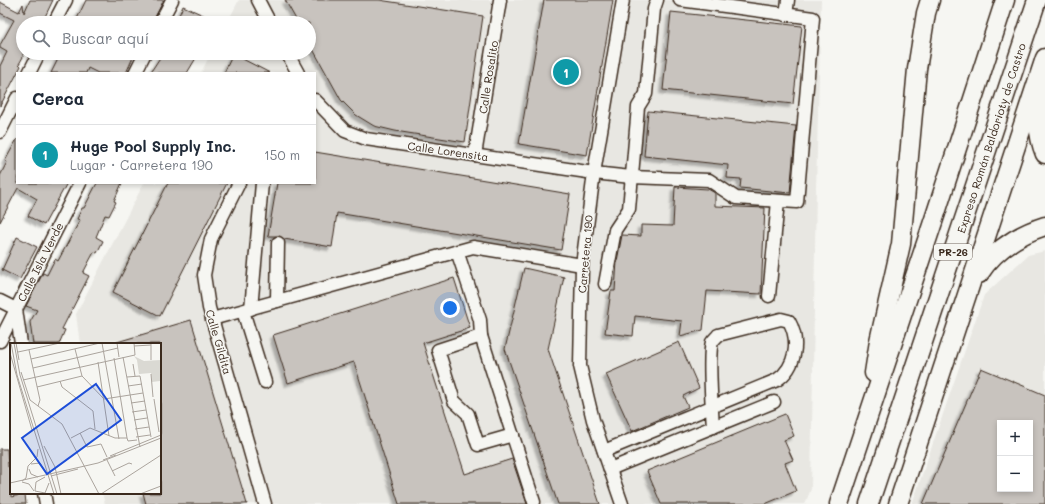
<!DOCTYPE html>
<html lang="es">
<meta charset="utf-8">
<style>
:root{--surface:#fff;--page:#f6f6f7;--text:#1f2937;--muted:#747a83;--line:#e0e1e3;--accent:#111827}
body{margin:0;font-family:Mali,sans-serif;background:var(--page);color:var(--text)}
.controls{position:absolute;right:12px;bottom:12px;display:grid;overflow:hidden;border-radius:0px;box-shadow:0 2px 6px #0003}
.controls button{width:36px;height:36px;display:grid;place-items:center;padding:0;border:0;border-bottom:1px solid var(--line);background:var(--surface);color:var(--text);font:20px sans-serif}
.you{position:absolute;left:450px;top:308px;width:14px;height:14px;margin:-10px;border:3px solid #fff;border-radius:50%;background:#1a73e8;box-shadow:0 0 0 6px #1a73e833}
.badge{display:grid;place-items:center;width:26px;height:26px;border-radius:50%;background:var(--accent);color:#fff;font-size:13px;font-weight:700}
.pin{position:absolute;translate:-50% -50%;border:2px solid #fff;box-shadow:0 1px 4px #0006}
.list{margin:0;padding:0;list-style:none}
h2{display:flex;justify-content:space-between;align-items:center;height:52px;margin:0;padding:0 16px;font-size:17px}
h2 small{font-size:13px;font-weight:400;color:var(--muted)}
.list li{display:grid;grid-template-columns:26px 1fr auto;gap:12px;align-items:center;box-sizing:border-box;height:60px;padding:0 16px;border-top:1px solid var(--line)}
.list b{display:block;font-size:15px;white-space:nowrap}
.list p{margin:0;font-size:13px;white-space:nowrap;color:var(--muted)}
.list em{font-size:13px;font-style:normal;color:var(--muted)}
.icon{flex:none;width:22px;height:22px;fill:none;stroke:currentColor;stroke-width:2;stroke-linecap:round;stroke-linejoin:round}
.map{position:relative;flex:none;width:1045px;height:504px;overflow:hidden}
.search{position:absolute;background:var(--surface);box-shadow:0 2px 6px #0003;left:16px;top:16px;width:300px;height:44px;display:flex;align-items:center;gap:10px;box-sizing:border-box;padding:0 14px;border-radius:22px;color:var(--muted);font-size:15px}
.panel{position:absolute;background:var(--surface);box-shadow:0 2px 6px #0003;left:16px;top:72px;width:300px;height:112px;border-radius:0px}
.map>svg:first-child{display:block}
.built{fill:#e8e7e2;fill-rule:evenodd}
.building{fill:#c8c3be;stroke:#3b2a1e;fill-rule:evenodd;filter:url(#shadow)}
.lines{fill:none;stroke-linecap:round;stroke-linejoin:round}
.minor-casing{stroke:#3b2a1e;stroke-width:15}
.highway-casing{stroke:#3b2a1e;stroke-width:21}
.minor{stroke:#f6f6f2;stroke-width:12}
.highway{stroke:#f6f6f2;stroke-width:18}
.labels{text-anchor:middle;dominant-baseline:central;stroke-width:3;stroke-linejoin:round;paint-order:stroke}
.shield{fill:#f6f6f2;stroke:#73675e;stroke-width:1}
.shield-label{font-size:10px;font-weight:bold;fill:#3b2a1e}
.street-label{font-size:11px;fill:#3b2a1e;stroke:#f6f6f2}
.inset-road{fill:none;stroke:#aba49d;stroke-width:1}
.view{fill:#1d4ed8;fill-opacity:0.15;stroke:#1d4ed8;stroke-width:2}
.inset-edge{fill:none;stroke:#3b2a1e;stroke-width:2}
</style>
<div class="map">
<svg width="1045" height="504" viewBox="0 0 1045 504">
<defs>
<filter id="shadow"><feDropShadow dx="-3.5" dy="3.5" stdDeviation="1" flood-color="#0004"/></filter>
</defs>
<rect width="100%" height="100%" fill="#f6f6f2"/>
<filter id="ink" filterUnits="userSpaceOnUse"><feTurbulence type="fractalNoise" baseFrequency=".025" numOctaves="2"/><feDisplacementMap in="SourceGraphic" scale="8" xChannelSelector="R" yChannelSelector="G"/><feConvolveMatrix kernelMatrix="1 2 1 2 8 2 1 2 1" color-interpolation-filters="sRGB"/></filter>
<g filter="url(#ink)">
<!-- built -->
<g class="built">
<path d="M239,0H821L816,189L811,489L805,504H105L102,493H160V344H80L76,314L144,183H315V73H201L211,53H309V23H227Z"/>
<path d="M1045,251V504H912L984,295L1028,255ZM1000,423H1030V489H1000Z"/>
</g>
<!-- building -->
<g class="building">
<path d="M30,0H53L42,23H23V57L19,64L21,66L0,106V66L7,52L0,48V45L14,20L0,13V2L19,12L23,4L24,13Z"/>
<path d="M86,0H164L152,23H75Z"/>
<path d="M285,0H379L483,16L465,142L395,131L374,126L356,115L341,100L309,42V23H298Z"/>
<path d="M544,0H613L587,155L519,144Z"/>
<path d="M183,6L221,23H183L177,20Z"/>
<path d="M671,12L802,26L793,104L663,90Z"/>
<path d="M61,53H135L126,73H98L88,68L86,73H51Z"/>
<path d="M163,53H199L187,73H150Z"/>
<path d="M233,54L270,73H224Z"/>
<path d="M648,111L796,126L790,193L740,188L741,179L727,178L728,165L644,156Z"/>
<path d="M17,139V183H67L44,225L28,216L37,199L18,188L0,222V176L7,162L5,161Z"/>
<path d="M315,152L570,194L561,250L337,213L332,247L284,239L279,236H268L277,183H315Z"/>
<path d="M97,183H122L114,201L116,202L109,216L105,215L96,237L103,241L97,253L94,252L83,273L89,276L62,329L65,330L59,344H33L30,322L37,310L26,306L43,273L47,275L55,259L58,261L80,220L77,219L82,208H84Z"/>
<path d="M168,183H227L160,316L113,292Z"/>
<path d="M675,187L708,189L715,193V206L765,208L761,294L707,291L703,330L680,336L682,321L635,316L633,336L605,333L611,291H615L617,261L622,235L641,236V225L673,226Z"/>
<path d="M17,237L37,247L20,279L2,270Z"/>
<path d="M524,268L564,277L548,349L600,504H558L505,349Z"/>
<path d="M454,278L470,328L423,343L465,474L512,459L527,504H399L354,362L288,383L273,335Z"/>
<path d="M191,320L247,504H146L143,493H160V344H117V342Z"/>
<path d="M679,342L699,388L683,396L688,407L632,431L606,374Z"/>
<path d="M981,368L1045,395V504H923ZM1000,423H1030V489H1000Z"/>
<path d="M785,414L794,436L784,440L793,460L785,463L796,491L765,504H661L647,471Z"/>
<path d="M0,449H7L8,467L11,466V497L25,494L26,504H0Z"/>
</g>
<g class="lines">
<!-- minor casing -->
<g class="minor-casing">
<g id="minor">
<path d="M258,0L270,23"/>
<path d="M786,15L788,0"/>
<path d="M54,23L66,0"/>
<path d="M160,23L172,0"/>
<path d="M287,53L298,73"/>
<path d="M29,73L39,53"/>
<path d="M135,73L145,53"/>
<path d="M315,100L345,131L366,139L594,173L631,177L709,180L736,198L797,202L813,18L680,0"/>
<path d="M0,132L17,98"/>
<path d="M475,155L500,0"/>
<path d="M239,183L211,239L204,275L209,308L265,504"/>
<path d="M457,251L480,320L481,336L438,350L454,401L468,414L478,445L513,435"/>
<path d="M605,284L615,230L629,209L638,107L646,94L654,9L657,0"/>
<path d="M769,296L778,201"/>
<path d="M0,301L16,309L21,344"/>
<path d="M277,301L278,243"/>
<path d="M251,309L262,183"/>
<path d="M243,311L265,382"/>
<path d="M212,319L473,247L582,265"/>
<path d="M481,336L534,502"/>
<path d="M0,341L80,183"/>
<path d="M604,451L777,380C796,367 800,341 789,321L781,319L718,335C717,337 713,340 712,342C708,355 712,410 713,427"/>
<path d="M610,469L774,402"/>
<path d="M44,493L46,504"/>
<path d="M622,504L593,420L580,366L582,265L594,173L623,0"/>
</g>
</g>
<!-- highway casing -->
<g class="highway-casing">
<g id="highway">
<path d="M1040,91C1038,113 1036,133 1045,154"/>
<path d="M979,274C995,249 1017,235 1045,226"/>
<path d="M874,373L879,341L901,244L917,69L926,13L930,0"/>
<path d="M839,504L936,213L1005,0"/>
<path d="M869,504L1037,0"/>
<path d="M898,504L1045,58"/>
</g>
</g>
<!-- minor -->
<use href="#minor" class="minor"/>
<!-- highway -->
<use href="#highway" class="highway"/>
</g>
</g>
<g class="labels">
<!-- shield labels -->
<rect class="shield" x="934" y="244" width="38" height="16" rx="3"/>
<g class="shield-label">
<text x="953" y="252">PR-26</text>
</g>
<!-- street labels -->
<g class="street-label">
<text transform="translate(488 77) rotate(-81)">Calle Rosalito</text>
<text transform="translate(991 138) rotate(-72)">Expreso Román Baldorioty de Castro</text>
<text transform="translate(448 151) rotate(8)">Calle Lorensita</text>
<text transform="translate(585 254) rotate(-85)">Carretera 190</text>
<text transform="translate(40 262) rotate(-63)">Calle Isla Verde</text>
<text transform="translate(219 342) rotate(74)">Calle Gildita</text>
</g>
</g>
<!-- overview -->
<g transform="translate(10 343)">
<rect width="151" height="151" fill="#f6f6f2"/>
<path d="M124,13L134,18L151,17L150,38L142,39L141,30L129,31L127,17Z" fill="#dad9d3"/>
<path class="inset-road" d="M1,0L7,32L44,151M4,0L10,32L47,151M6,0L9,17M92,0L109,96M107,0L109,14M141,0V17M124,3L141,2M65,6L72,33L94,56L133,50M19,7L30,57L28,63M8,9L50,0M0,10L22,87M113,14L130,104M104,15L117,95M21,16L90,0M88,19L99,93M123,21L125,33M23,25L108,5M11,29L20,57L52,81L89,151M141,31L143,54M117,34L130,33L141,94M13,37L125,12L124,0M50,38L52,44L83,68L85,86M118,43L132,41M27,44L72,33M144,56L149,89M121,60L135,58M122,69L136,67M124,77L137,75M125,86L139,84M70,90L77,104L91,101L97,114M126,94L140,92M61,95L80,85L105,95H117M117,95L118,98L127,97M34,103L45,124L51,151M100,113L151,92M93,117L106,112M97,117L105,133M21,121L30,120L35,128M19,126L21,131L28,134M102,128L119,120L122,121M41,133L68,126M35,134L26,139L25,148L35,150L39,140M12,138L16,135L18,123L27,114L28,106M12,139L19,141L24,148M0,140L88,120L151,95M91,151L151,112M130,151L151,143"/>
<path class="view" d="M86,41L111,77L37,131L12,95Z"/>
<rect width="151" height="151" class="inset-edge"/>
</g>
</svg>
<div class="controls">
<button>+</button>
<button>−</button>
</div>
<div class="you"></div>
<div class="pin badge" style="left:566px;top:72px;background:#0f9aa8">1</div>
<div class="search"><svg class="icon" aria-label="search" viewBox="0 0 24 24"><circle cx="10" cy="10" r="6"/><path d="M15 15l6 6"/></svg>Buscar aquí</div>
<section class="panel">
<h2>Cerca<small></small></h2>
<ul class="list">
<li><span class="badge" style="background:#0f9aa8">1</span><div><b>Huge Pool Supply Inc.</b><p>Lugar · Carretera 190</p></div><em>150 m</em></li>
</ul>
</section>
</div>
